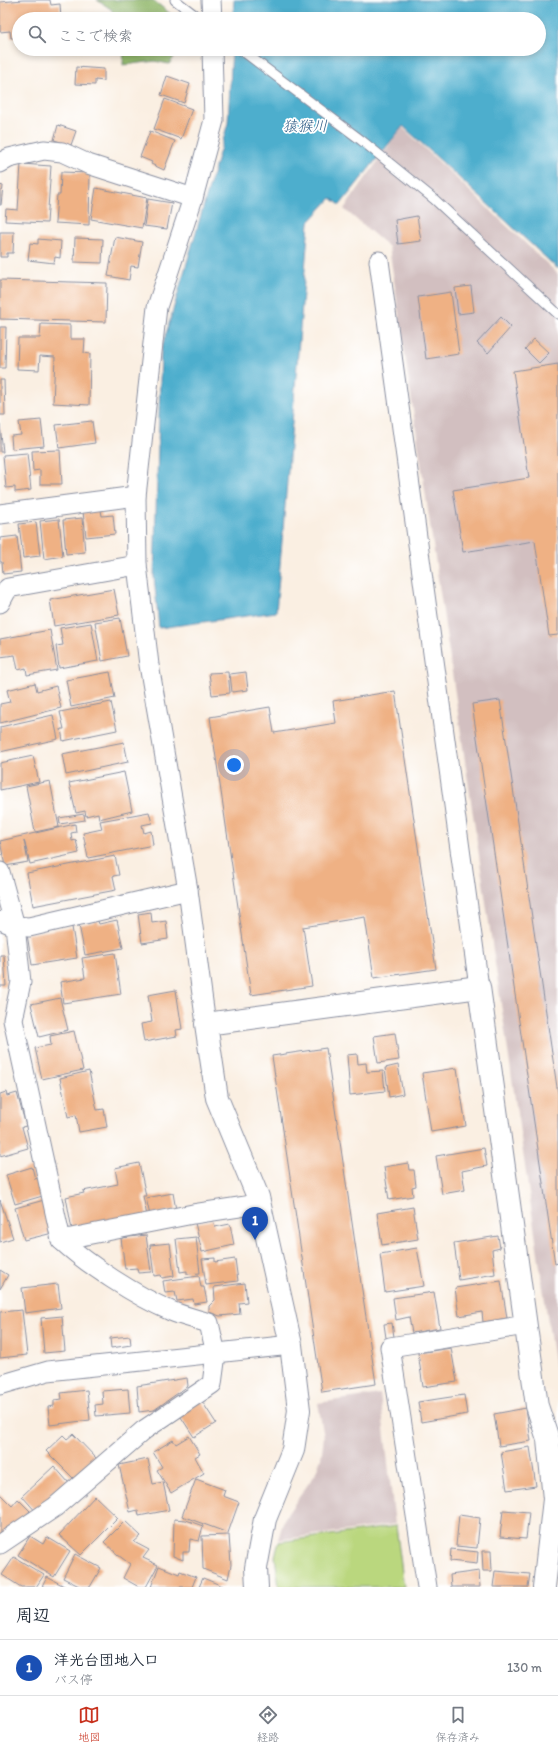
<!DOCTYPE html>
<html lang="ja">
<meta charset="utf-8">
<style>
:root{--surface:#fff;--page:#f6f6f7;--text:#1f2937;--muted:#747a83;--line:#e0e1e3;--accent:#c8321e}
body{margin:0;font-family:Itim,"Klee One",sans-serif;background:var(--page);color:var(--text)}
.you{position:absolute;left:234px;top:765px;width:14px;height:14px;margin:-10px;border:3px solid #fff;border-radius:50%;background:#1a73e8;box-shadow:0 0 0 6px #1a73e833}
.badge{display:grid;place-items:center;width:26px;height:26px;border-radius:50%;background:var(--accent);color:#fff;font-size:13px;font-weight:700}
.pin{position:absolute;translate:-50% -33px;filter:drop-shadow(0 1px 2px #0008)}
.pin::after{content:'';position:absolute;top:21px;width:14px;height:12px;background:inherit;clip-path:polygon(0 0,100% 0,50% 100%)}
.list{margin:0;padding:0;list-style:none}
h2{display:flex;justify-content:space-between;align-items:center;height:52px;margin:0;padding:0 16px;font-size:17px}
h2 small{font-size:13px;font-weight:400;color:var(--muted)}
.list li{display:grid;grid-template-columns:26px 1fr auto;gap:12px;align-items:center;box-sizing:border-box;height:56px;padding:0 16px;border-top:1px solid var(--line)}
.list b{display:block;font-size:15px;white-space:nowrap}
.list p{margin:0;font-size:13px;white-space:nowrap;color:var(--muted)}
.list em{font-size:13px;font-style:normal;color:var(--muted)}
.icon{flex:none;width:22px;height:22px;fill:none;stroke:currentColor;stroke-width:2;stroke-linecap:round;stroke-linejoin:round}
.map{position:relative;flex:none;width:558px;height:1587px;overflow:hidden}
.search{position:absolute;background:var(--surface);box-shadow:0 2px 6px #0003;left:12px;right:12px;top:12px;height:44px;display:flex;align-items:center;gap:10px;box-sizing:border-box;padding:0 14px;border-radius:22px;color:var(--muted);font-size:15px}
.sheet{height:108px;background:var(--surface)}
nav{display:flex;justify-content:space-around;align-items:center;box-sizing:border-box;height:56px;border-top:1px solid var(--line);background:var(--surface);font-size:11px;color:var(--muted)}
nav a{display:grid;justify-items:center;gap:2px}
nav .on{color:var(--accent)}
.map>svg:first-child{display:block}
.industrial{fill:#d2bfc0}
.green{fill:#bad77e;stroke:#6a836e}
.forest{fill:#93b86d;stroke:#577466}
.water{fill:#4eaecd;stroke:#346e96}
.building{fill:#efb184}
.lines{fill:none;stroke-linecap:round;stroke-linejoin:round}
.service-casing{stroke:#8a8fa0;stroke-width:11}
.minor-casing{stroke:#8a8fa0;stroke-width:21}
.tertiary-casing{stroke:#8a8fa0;stroke-width:24}
.service{stroke:#fff;stroke-width:9}
.minor{stroke:#fff;stroke-width:19}
.tertiary{stroke:#fff;stroke-width:22}
.labels{text-anchor:middle;dominant-baseline:central;stroke-width:3.5;stroke-linejoin:round;paint-order:stroke}
.water-label{font-size:15px;font-style:italic;fill:#2d5b85;stroke:#fff}
</style>
<div class="map">
<svg width="558" height="1587" viewBox="0 0 558 1587">
<rect width="100%" height="100%" fill="#fff"/>
<filter id="ink" filterUnits="userSpaceOnUse"><feTurbulence type="fractalNoise" baseFrequency=".025" numOctaves="2"/><feDisplacementMap in="SourceGraphic" scale="8" xChannelSelector="R" yChannelSelector="G"/><feConvolveMatrix kernelMatrix="1 2 1 2 8 2 1 2 1" color-interpolation-filters="sRGB"/></filter>
<filter id="wash" filterUnits="userSpaceOnUse"><feTurbulence type="fractalNoise" baseFrequency=".012" numOctaves="4" result="noise"/><feDisplacementMap in="SourceGraphic" scale="16" xChannelSelector="R" yChannelSelector="G"/><feGaussianBlur stdDeviation="0.9" result="paint"/><feColorMatrix in="noise" values="0 0 0 0 0 0 0 0 0 0 0 0 0 0 0 0 0 1.4 0 .05"/><feComposite in="paint" operator="in"/></filter>
<g filter="url(#wash)">
<rect width="100%" height="100%" fill="#faefe2"/>
<!-- industrial -->
<g class="industrial">
<path d="M402,127L558,274V1389L389,247L344,209Z"/>
<path d="M380,1394L395,1524L278,1540L284,1519L315,1474L321,1458L324,1437L318,1403Z"/>
</g>
<!-- green -->
<path class="green" d="M396,1526L404,1587H279L275,1556L279,1542Z"/>
<!-- forest -->
<g class="forest">
<path d="M97,0H153L177,19H117L111,9Z"/>
<path d="M124,49H180L169,64L155,61L123,65Z"/>
</g>
<!-- water -->
<path class="water" d="M234,0H558V269L403,126L340,205L331,198L309,222L276,612L159,628L154,577L161,351L228,123L232,49H539V19H233Z"/>
<g id="blocks">
<!-- building -->
<g class="building">
<path d="M23,0H50L51,5L60,4L61,19H19V37L11,38L10,31L0,32V2Z"/>
<path d="M76,67L104,69V81L95,80V85L75,84Z"/>
<path d="M167,76L190,84L184,103L161,95Z"/>
<path d="M165,99L192,109L181,139L154,129Z"/>
<path d="M58,125L76,131L71,145L54,140Z"/>
<path d="M150,131L175,141L164,170L151,164L152,162L140,157Z"/>
<path d="M21,164L51,166L47,223L5,221L6,209L18,210Z"/>
<path d="M61,172L90,173L89,225L55,223L57,195H60Z"/>
<path d="M0,185L3,186L1,205H0Z"/>
<path d="M96,188L147,198L142,228L91,219Z"/>
<path d="M148,199L172,203L167,229L144,226Z"/>
<path d="M417,216L421,241L398,244L395,220Z"/>
<path d="M0,232H14L13,253H7V257H0Z"/>
<path d="M115,237L142,242L138,267L131,266L129,280L108,276Z"/>
<path d="M75,238L103,239L102,263L74,262Z"/>
<path d="M38,239L61,241L60,258L55,257L54,263L28,260L30,243L38,244Z"/>
<path d="M0,280L107,283L106,322L0,319Z"/>
<path d="M471,286L474,312L458,314L455,288Z"/>
<path d="M451,292L459,354L426,359L418,297Z"/>
<path d="M501,317L511,327L488,353L477,343Z"/>
<path d="M41,324L70,325V339H85L84,353L90,354L89,405L53,403L55,357L40,356L39,370L17,369L18,338H40Z"/>
<path d="M0,327H6L5,368H0Z"/>
<path d="M534,339L549,353L539,363L525,349Z"/>
<path d="M558,364V635L549,636L535,541L463,552L453,490L529,478L513,371Z"/>
<path d="M0,380H4L5,415H0Z"/>
<path d="M41,420L44,446L12,449L11,436L21,435L19,422Z"/>
<path d="M92,421L95,443L59,448L56,425Z"/>
<path d="M0,425L3,452H0Z"/>
<path d="M60,450L62,484H40V470L33,471L32,451Z"/>
<path d="M27,453L31,490L15,492V487L6,488L3,455Z"/>
<path d="M101,510L102,516L113,515L115,534L86,537L83,512Z"/>
<path d="M82,518L85,552L66,554L63,520Z"/>
<path d="M59,519L63,556L44,559L40,521Z"/>
<path d="M36,522L40,556L23,558L19,524Z"/>
<path d="M17,536L21,572L3,574L2,562H0V538Z"/>
<path d="M114,589L119,615L54,626L50,600Z"/>
<path d="M120,618L127,656L102,661L95,622Z"/>
<path d="M91,623L98,661L59,668L56,646L63,645L60,628Z"/>
<path d="M50,630L57,670L27,675L26,668L18,670L15,655L0,657V639Z"/>
<path d="M110,672L115,698L71,707L66,680Z"/>
<path d="M228,672L230,693L212,695L209,673Z"/>
<path d="M246,672L248,690L232,692L230,674Z"/>
<path d="M35,683L37,691L56,686L61,708L0,723V704L10,702L7,690Z"/>
<path d="M395,691L436,969L374,978L365,917L303,927L312,986L251,995L210,717L270,707L274,733L336,723L333,701Z"/>
<path d="M500,700L558,1094V1263L555,1264L472,704Z"/>
<path d="M111,702L117,730L63,741L61,729H64L60,712Z"/>
<path d="M53,715L58,739L0,752V727Z"/>
<path d="M124,742L128,762L66,775L62,754Z"/>
<path d="M33,756L39,782L0,790V763Z"/>
<path d="M124,772L132,811L99,819L98,813L86,816L85,811L76,813L69,783Z"/>
<path d="M50,781L59,827L35,832L26,786Z"/>
<path d="M149,812L152,823L142,825L144,833L151,831L153,845L88,858L83,833L102,829L100,821Z"/>
<path d="M84,814L85,820L60,824L59,818Z"/>
<path d="M75,824L76,832L71,833L72,841L76,840L79,853L30,864L24,840L28,862L5,866L0,841Z"/>
<path d="M115,856L119,875L113,876L116,890L33,906L27,873Z"/>
<path d="M151,912L152,923L166,921L168,939L142,943L138,914Z"/>
<path d="M117,920L123,948L85,955L79,925L98,921L99,924Z"/>
<path d="M72,927L77,958L32,965L27,934Z"/>
<path d="M115,953L121,994L63,1003L60,982L85,978L82,958Z"/>
<path d="M0,955H4L6,986H0Z"/>
<path d="M176,990L182,1029L176,1030L177,1036L144,1042L141,1024L152,1022L148,995Z"/>
<path d="M60,998L68,1030L39,1037L31,1004Z"/>
<path d="M74,1031L83,1070L42,1079L35,1048L51,1045L50,1036Z"/>
<path d="M395,1033L399,1060L378,1063L374,1036Z"/>
<path d="M326,1048L376,1384L322,1392L272,1056Z"/>
<path d="M357,1054L358,1064L366,1063L367,1072L383,1071L385,1091L350,1095L347,1055Z"/>
<path d="M398,1065L403,1094L389,1097L385,1068Z"/>
<path d="M457,1068L466,1126L431,1132L422,1073Z"/>
<path d="M89,1071L97,1110L104,1109L107,1127L79,1132L76,1115L68,1117L60,1078Z"/>
<path d="M6,1092L7,1096L17,1093L26,1126L22,1127L28,1148L0,1156V1094Z"/>
<path d="M484,1148L487,1166L462,1171L465,1190L442,1194L436,1156Z"/>
<path d="M139,1163L146,1196H143L147,1216L72,1230L66,1197L84,1193L83,1191L118,1184L115,1168Z"/>
<path d="M408,1163L409,1170H414L416,1186L412,1187L413,1196L389,1200L384,1167Z"/>
<path d="M32,1167L35,1179L41,1177L46,1195L15,1204L6,1175Z"/>
<path d="M173,1193L176,1210L150,1215L146,1198Z"/>
<path d="M48,1199L57,1232L24,1240L15,1208Z"/>
<path d="M0,1200L13,1238L0,1242Z"/>
<path d="M413,1207L418,1239L382,1245L377,1213Z"/>
<path d="M213,1220L215,1227L230,1224L234,1245L202,1252L195,1223Z"/>
<path d="M146,1235L151,1272L138,1273L137,1268L125,1269L121,1238Z"/>
<path d="M498,1236L500,1248L492,1250L495,1274L459,1280L454,1243Z"/>
<path d="M196,1237L200,1273L187,1274V1271L180,1272L176,1239Z"/>
<path d="M170,1243L174,1276L162,1278L161,1275L154,1276L150,1245Z"/>
<path d="M417,1248L424,1286L385,1292L380,1254Z"/>
<path d="M215,1258V1262L235,1259L238,1281L206,1285L202,1259Z"/>
<path d="M0,1270L8,1275L0,1289Z"/>
<path d="M199,1276L201,1287H204L207,1302L194,1304L193,1299L177,1301L175,1292L165,1293L163,1281Z"/>
<path d="M501,1281L507,1318L483,1322L482,1312L459,1316L455,1288Z"/>
<path d="M245,1283L247,1302L239,1303L240,1314L220,1316L209,1312V1306L215,1300L214,1287Z"/>
<path d="M58,1284L61,1308L25,1313L22,1288Z"/>
<path d="M434,1292L440,1328L412,1333L409,1317L396,1320L393,1298Z"/>
<path d="M22,1310L27,1355L0,1358V1312Z"/>
<path d="M62,1316L65,1351L44,1353L41,1318Z"/>
<path d="M392,1323L394,1337L386,1338L384,1324Z"/>
<path d="M130,1336L131,1345L111,1348L110,1338Z"/>
<path d="M451,1348L457,1382L423,1387L418,1353Z"/>
<path d="M187,1378L188,1386L154,1410L139,1412L137,1386Z"/>
<path d="M128,1389L130,1413L96,1416L95,1405L103,1404L102,1391Z"/>
<path d="M87,1390L90,1420L50,1425L48,1407L54,1406V1400L62,1399L61,1393Z"/>
<path d="M464,1395L467,1414L421,1422L418,1402Z"/>
<path d="M201,1400L216,1423L194,1437L179,1414Z"/>
<path d="M526,1408L531,1441L499,1446L494,1414Z"/>
<path d="M73,1434L97,1459L75,1480L46,1451L63,1435L67,1439Z"/>
<path d="M189,1436L200,1454L195,1457L204,1473L171,1493L157,1470L162,1467L153,1452L173,1440L176,1444Z"/>
<path d="M530,1447L536,1486L507,1490L501,1452Z"/>
<path d="M148,1459L153,1484L163,1482L169,1510L139,1516L138,1510L130,1512L119,1465Z"/>
<path d="M54,1466L69,1483L37,1513L22,1496Z"/>
<path d="M196,1479L225,1490L223,1496L239,1502L228,1533L182,1516Z"/>
<path d="M0,1494L12,1506L18,1499L30,1511L0,1539Z"/>
<path d="M95,1496L118,1518L81,1555L59,1535Z"/>
<path d="M503,1510L529,1512L526,1539L500,1537Z"/>
<path d="M459,1515L480,1518L477,1548L456,1546Z"/>
<path d="M174,1519L186,1520L203,1526L199,1541L190,1539L189,1552H183V1560L173,1556Z"/>
<path d="M125,1521L141,1536L134,1542L149,1550L143,1558L158,1565L146,1587H139L123,1578L130,1564L118,1555L104,1542Z"/>
<path d="M229,1535L231,1565L228,1579L203,1569L202,1536Z"/>
<path d="M30,1536L43,1544L47,1537L70,1551L54,1577L18,1555Z"/>
<path d="M451,1549L478,1552L477,1564L450,1561Z"/>
<path d="M482,1551H491L492,1571H483Z"/>
<path d="M75,1554L101,1568L90,1587H81L63,1578Z"/>
<path d="M14,1557L44,1575L36,1587H21L2,1575Z"/>
<path d="M159,1566L179,1574L180,1571L196,1577L192,1587H151Z"/>
<path d="M479,1571L480,1587H451L450,1575Z"/>
<path d="M495,1571L530,1574L528,1587H493Z"/>
<path d="M47,1577L66,1587H42Z"/>
<path d="M203,1578L225,1587H199Z"/>
</g>
</g>
</g>
<g filter="url(#ink)">
<use href="#blocks" fill-opacity="0" stroke="#8a8fa0" stroke-width="1"/>
<g class="lines">
<!-- service casing -->
<g class="service-casing">
<g id="service">
<path d="M175,0L200,19"/>
<path d="M240,49L361,140L434,199L558,314"/>
</g>
</g>
<!-- minor casing -->
<g class="minor-casing">
<g id="minor">
<path d="M211,0L212,19"/>
<path d="M0,163L9,158L44,150L62,152L88,164L193,198"/>
<path d="M379,261L479,987"/>
<path d="M0,514L136,496"/>
<path d="M0,603L8,588L137,565"/>
<path d="M0,872L15,926L21,982L13,1020L61,1240C88,1265 136,1296 171,1311C183,1316 196,1319 209,1323L216,1354L212,1384L144,1430L55,1507L0,1544"/>
<path d="M3,921L15,926L29,927L188,890"/>
<path d="M206,1024L188,890L149,665L137,565L136,496L157,307L193,198L214,120L212,49"/>
<path d="M61,1240L193,1214L259,1204"/>
<path d="M0,1385L48,1371L291,1345"/>
<path d="M427,1587L390,1347L526,1325"/>
</g>
</g>
<!-- tertiary casing -->
<g class="tertiary-casing">
<path id="tertiary" d="M257,1587L256,1568L265,1519L293,1450L299,1410L291,1345L258,1197L217,1098L206,1024L479,987L537,1406L548,1439L554,1499L544,1587"/>
</g>
<!-- service -->
<use href="#service" class="service"/>
<!-- minor -->
<use href="#minor" class="minor"/>
<!-- tertiary -->
<use href="#tertiary" class="tertiary"/>
</g>
</g>
<g class="labels">
<!-- water labels -->
<g class="water-label">
<text x="305" y="126">猿猴川</text>
</g>
</g>
</svg>
<div class="you"></div>
<div class="pin badge" style="left:255px;top:1240px;background:#1a4fb4">1</div>
<div class="search"><svg class="icon" aria-label="search" viewBox="0 0 24 24"><circle cx="10" cy="10" r="6"/><path d="M15 15l6 6"/></svg>ここで検索</div>
</div>
<section class="sheet">
<h2>周辺<small></small></h2>
<ul class="list">
<li><span class="badge" style="background:#1a4fb4">1</span><div><b>洋光台団地入口</b><p>バス停</p></div><em>130 m</em></li>
</ul>
</section>
<nav>
<a class="on"><svg class="icon" aria-label="map" viewBox="0 0 24 24"><path d="M3 6l6-2 6 2 6-2v14l-6 2-6-2-6 2zM9 4v14M15 6v14"/></svg>地図</a>
<a><svg class="icon" aria-label="directions" viewBox="0 0 24 24"><path d="M12 3l9 9-9 9-9-9zM9 14v-3h6M13 9l2 2-2 2"/></svg>経路</a>
<a><svg class="icon" aria-label="saved" viewBox="0 0 24 24"><path d="M7 4h10v16l-5-4-5 4z"/></svg>保存済み</a>
</nav>
